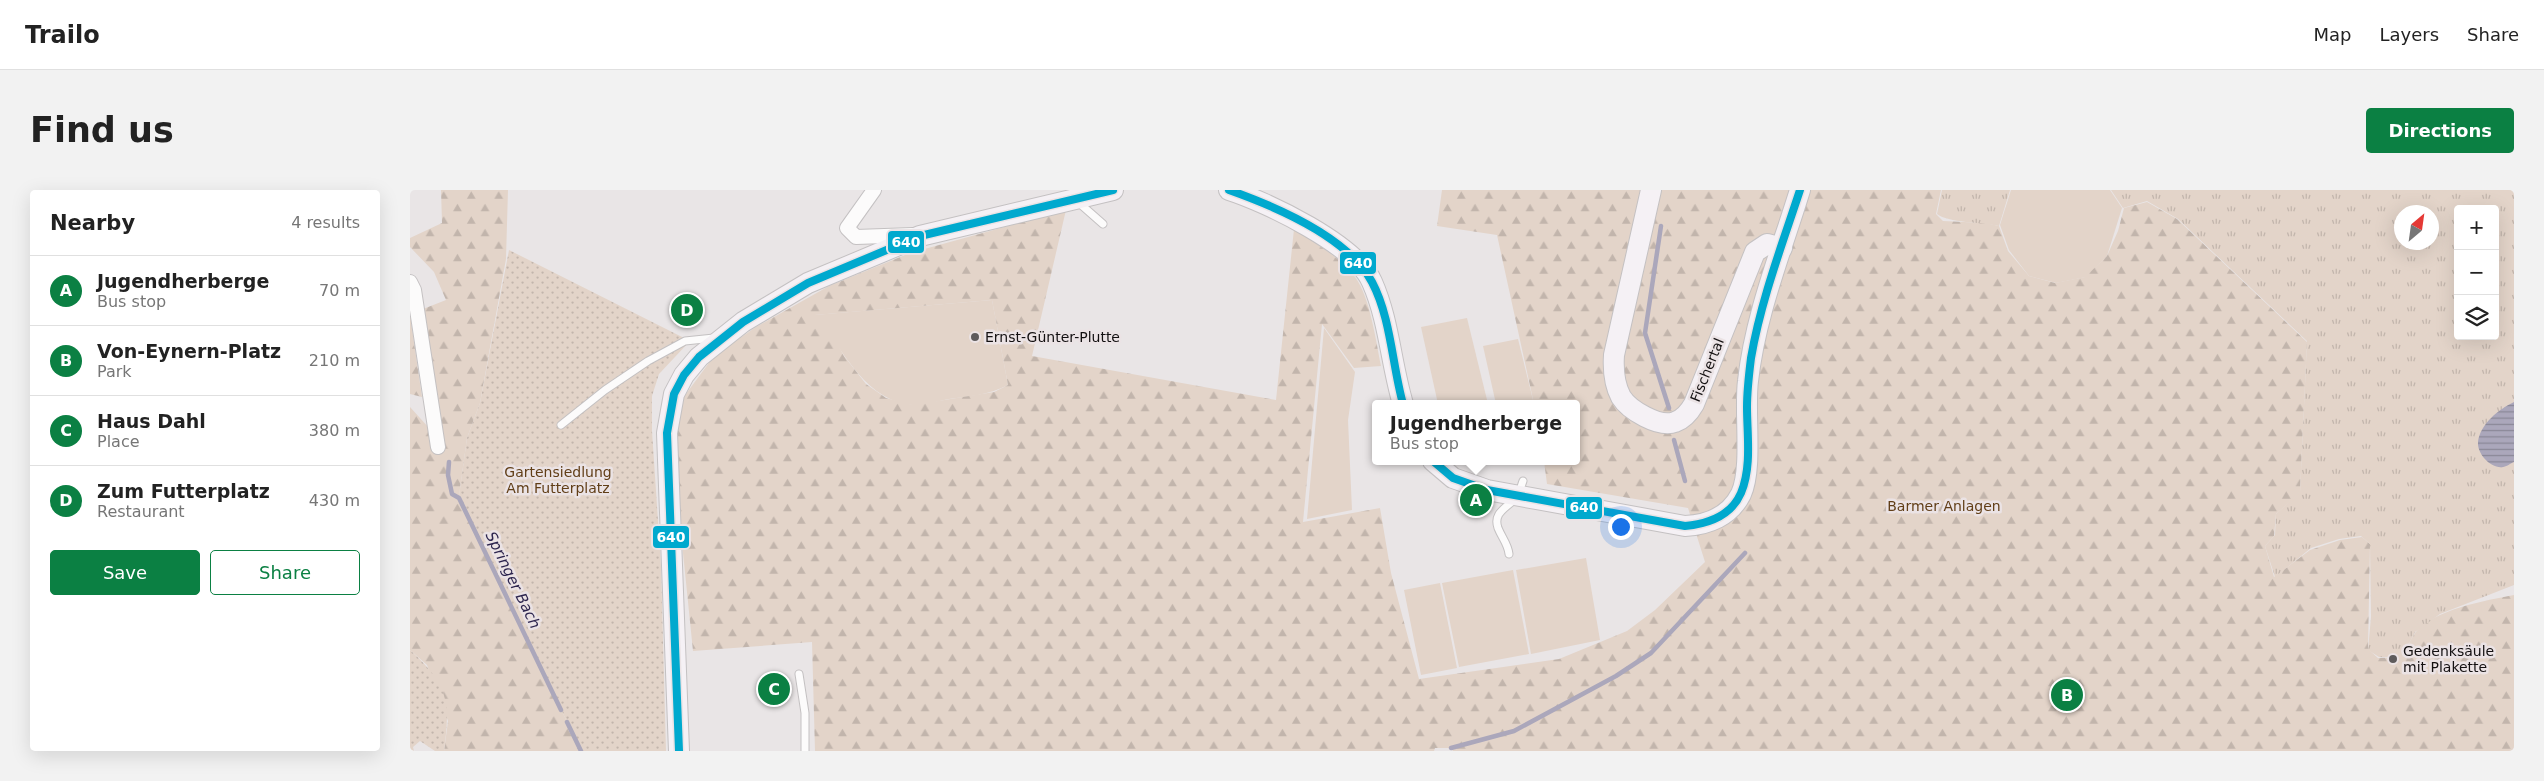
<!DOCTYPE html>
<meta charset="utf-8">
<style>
:root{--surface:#fff;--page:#f2f2f2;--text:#222;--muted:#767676;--line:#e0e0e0;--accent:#0b8043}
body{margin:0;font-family:"DejaVu Sans",sans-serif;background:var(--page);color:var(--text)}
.controls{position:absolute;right:15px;top:15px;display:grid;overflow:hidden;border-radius:5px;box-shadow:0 5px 20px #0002}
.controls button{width:45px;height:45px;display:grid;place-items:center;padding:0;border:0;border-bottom:1px solid var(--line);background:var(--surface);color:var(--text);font:25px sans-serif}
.compass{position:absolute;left:1984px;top:15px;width:45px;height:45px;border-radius:50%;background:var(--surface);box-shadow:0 5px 20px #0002;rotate:29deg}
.you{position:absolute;left:1210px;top:336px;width:18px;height:18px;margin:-12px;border:4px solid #fff;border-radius:50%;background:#1a73e8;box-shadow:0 0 0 8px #1a73e833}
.badge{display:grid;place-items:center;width:32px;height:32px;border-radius:50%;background:var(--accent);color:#fff;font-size:16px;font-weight:700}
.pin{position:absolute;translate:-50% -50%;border:2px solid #fff;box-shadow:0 1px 5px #0006}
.popup{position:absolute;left:962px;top:210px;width:208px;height:65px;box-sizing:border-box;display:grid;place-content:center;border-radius:5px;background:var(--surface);filter:drop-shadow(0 1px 4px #0005);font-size:16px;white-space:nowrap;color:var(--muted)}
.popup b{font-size:19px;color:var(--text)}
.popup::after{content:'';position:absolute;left:50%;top:100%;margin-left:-10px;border:10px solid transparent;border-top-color:var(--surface)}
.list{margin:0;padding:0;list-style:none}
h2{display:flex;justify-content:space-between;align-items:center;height:65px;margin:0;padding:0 20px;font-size:21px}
h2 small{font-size:16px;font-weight:400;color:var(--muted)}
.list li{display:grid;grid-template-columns:32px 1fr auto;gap:15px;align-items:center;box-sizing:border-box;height:70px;padding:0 20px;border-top:1px solid var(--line)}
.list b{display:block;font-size:19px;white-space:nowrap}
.list p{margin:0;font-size:16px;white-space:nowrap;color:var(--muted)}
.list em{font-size:16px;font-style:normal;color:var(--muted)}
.actions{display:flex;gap:10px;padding:15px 20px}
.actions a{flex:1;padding:11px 0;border:1px solid var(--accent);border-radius:5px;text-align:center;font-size:18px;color:var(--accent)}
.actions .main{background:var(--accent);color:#fff}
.icon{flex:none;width:28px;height:28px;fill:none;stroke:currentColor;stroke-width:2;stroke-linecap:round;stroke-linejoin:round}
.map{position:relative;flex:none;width:2104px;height:561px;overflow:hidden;border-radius:5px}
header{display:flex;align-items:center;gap:30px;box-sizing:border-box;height:70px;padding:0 25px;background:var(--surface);border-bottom:1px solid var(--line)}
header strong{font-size:24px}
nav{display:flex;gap:28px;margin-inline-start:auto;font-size:18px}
.intro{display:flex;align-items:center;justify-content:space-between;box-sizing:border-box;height:120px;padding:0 30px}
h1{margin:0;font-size:35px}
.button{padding:12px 22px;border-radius:5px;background:var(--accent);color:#fff;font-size:18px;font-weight:700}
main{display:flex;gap:30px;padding:0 30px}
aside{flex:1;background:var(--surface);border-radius:5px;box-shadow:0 5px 20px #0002}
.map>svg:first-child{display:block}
.grass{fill:#e3d4c9}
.forest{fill:url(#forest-firs);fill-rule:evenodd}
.park{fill:url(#park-tufts);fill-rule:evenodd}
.garden{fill:url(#garden-dots)}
.water{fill:url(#water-rules)}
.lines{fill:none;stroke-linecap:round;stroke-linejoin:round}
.stream{stroke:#aba7bb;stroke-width:4.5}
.lane-casing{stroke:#c4c1c2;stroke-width:9}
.street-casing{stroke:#c4c1c2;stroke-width:16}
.secondary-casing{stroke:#c4c1c2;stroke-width:22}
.lane{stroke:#fcfbfb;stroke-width:7}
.street{stroke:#fcfbfb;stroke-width:14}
.secondary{stroke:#f5f1f5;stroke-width:20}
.bus-1-casing{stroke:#ebe3e5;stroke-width:11}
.bus-1{stroke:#00a9ce;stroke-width:8}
.poi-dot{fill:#5e5b5c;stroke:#ebe3e5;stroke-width:2}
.labels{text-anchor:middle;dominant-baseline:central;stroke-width:5;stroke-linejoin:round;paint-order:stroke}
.poi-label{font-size:14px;fill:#131011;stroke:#ebe3e5;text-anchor:start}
.street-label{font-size:14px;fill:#131011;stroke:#ebe3e5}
.park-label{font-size:14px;fill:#613e17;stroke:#ebe3e5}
.water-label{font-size:15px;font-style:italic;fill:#2d254e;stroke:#ebe3e5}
.line-badge{stroke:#ebe3e5;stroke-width:2}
.badge-label{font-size:14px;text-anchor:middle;font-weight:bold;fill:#fff}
</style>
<header>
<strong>Trailo</strong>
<nav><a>Map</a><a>Layers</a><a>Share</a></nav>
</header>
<div class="intro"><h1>Find us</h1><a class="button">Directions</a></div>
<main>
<aside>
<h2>Nearby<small>4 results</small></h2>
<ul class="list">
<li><span class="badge">A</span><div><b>Jugendherberge</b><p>Bus stop</p></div><em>70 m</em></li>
<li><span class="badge">B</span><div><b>Von-Eynern-Platz</b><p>Park</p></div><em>210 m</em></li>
<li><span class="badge">C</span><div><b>Haus Dahl</b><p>Place</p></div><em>380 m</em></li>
<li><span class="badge">D</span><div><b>Zum Futterplatz</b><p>Restaurant</p></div><em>430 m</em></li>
</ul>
<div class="actions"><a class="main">Save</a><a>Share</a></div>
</aside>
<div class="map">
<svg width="2104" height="561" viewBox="0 0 2104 561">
<defs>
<pattern id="forest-firs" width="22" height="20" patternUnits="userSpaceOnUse" patternTransform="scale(1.25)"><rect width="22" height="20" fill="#e3d4c9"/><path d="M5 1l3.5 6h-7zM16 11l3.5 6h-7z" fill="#c2b5ac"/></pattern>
<pattern id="park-tufts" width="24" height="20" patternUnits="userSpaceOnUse" patternTransform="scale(1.25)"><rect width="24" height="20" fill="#e3d4c9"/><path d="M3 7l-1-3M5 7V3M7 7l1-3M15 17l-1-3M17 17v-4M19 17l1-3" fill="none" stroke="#c2b5ac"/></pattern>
<pattern id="garden-dots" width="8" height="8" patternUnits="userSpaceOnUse" patternTransform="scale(1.25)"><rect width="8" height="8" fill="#e3d4c9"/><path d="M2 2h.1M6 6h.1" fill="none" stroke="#c2b5ac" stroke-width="1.8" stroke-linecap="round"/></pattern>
<pattern id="water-rules" width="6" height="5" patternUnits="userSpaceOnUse" patternTransform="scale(1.25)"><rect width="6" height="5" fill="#aba7bb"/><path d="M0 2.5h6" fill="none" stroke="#8a8797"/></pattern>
</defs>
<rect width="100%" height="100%" fill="#e9e5e6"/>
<!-- grass -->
<g class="grass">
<path d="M1601,0H1700L1712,18L1697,66L1676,87L1646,93L1619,86L1599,60L1590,35Z"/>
<path d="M582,110L598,195C579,205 560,206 539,209C528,211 513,216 502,215C452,209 434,158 404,125Z"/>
<path d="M1057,128L1078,214H1028L1011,137Z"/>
<path d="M914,138L945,182L938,230L942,320L897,329Z"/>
<path d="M1108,149L1124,214H1086L1073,156Z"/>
<path d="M1176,368L1190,450L1121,464L1106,380Z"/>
<path d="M1103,380L1119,464L1049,477L1032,393Z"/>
<path d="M1030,393L1047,478L1011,485L994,400Z"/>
</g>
<!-- forest -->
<g class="forest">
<path d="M31,0H98L96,69L70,213L57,248L49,306L171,561H34L38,531L17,475L0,460V217L29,249L13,119L36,110L24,82L0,57V48L32,33Z"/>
<path d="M1032,0H1531L1526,24L1533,31L1575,33L1589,36L1598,61L1619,86L1645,93L1675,87L1697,66L1708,41L1714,18L1737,12L1767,29L1897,152L1890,303L1866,324L1864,346L1855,356L1864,387L1900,360L1930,350L1952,347L1960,354L1958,459L1968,468L1992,467C1996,460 2000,450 2005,443C2022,420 2077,410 2104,405V561H1043L1041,558H1025L1024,561H405L402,452L283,461L265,284L264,247L270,212L304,166L346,137L419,96L500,63L656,20L622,166L866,210L884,39C905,53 930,67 945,87C960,107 966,151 971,176L944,178L912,134L893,332L970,318L981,383L1009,489L1149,469L1217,441L1245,420L1295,372L1278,318L1137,294L1134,271H1166V214H1124L1087,45L1027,36ZM582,110L598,195L584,202L503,215L476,208L456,194L434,166L423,146L405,125Z"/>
<path d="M0,124V125L12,207L0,204Z"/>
</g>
<!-- park -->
<g class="park">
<path d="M1532,0H1600L1589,36C1572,32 1538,33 1527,24Z"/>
<path d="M1701,0H2104V395L2030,424L2005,442L1992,467H1969L1958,460L1961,427L1960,354L1951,346L1929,349L1901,358L1865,387L1855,356L1865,345L1866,324L1890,302L1897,151L1768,29L1737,11L1713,18ZM2048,19H2085V146H2048ZM1992,22H2022V52H1992Z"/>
<path d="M1646,492L1677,510L1649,524Z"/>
</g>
<!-- garden -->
<g class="garden">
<path d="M99,60L280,151L249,184L242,206V241L251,376L256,561H171L49,306L57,248L70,213Z"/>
<path d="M0,460C38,495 41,511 34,561H25L10,551L3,557L4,561H0Z"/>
</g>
<!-- water -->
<path class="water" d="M2104,212V272C2101,273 2096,277 2093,277C2081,279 2067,264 2068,252C2070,234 2089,219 2104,212Z"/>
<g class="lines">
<!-- stream -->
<g class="stream">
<path d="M1251,36L1235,143L1259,218"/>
<path d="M1264,250L1275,291"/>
<path d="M39,272L38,285L42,304L49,308L151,520"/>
<path d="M157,532L171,561"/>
<path d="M1041,558L1104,541L1206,486L1241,463L1335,363"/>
</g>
<!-- lane casing -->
<g class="lane-casing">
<g id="lane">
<path d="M668,12L693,34"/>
<path d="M151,235L195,200L238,171L275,151L304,148"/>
<path d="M1099,364C1098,354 1092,348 1088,338C1082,321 1100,317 1107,306C1110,302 1111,296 1113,291"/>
<path d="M389,484L395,523V561"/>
</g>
</g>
<!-- street casing -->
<g class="street-casing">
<g id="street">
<path d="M464,0L437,38L446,47L503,45"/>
<path d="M0,92L4,100L28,257"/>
</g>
</g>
<!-- secondary casing -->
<g class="secondary-casing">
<g id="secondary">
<path d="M819,0C857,12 946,55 962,92C979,130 981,174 993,214"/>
<path d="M1241,0L1204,165C1203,180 1204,194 1211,207C1219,220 1249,238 1265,232C1274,229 1280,221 1284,214L1345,62L1357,54L1372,58"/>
<path d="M1023,271L1043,288L1077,300L1275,336C1298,335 1320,326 1331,304C1343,278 1334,221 1338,191C1345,126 1371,62 1390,0"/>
<path d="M269,561L257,243L264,204L274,185L289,167L333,132L398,93L510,46L703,0"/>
</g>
</g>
<!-- lane -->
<use href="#lane" class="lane"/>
<!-- street -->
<use href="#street" class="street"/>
<!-- secondary -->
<use href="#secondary" class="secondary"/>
<!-- bus-1 casing -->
<g class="bus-1-casing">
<g id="bus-1">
<path d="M819,0C864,16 938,47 962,92C981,128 982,174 993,214"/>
<path d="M1023,271L1043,288L1077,300L1275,336C1297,334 1321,326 1331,303C1342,277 1337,244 1337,217C1337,200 1339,184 1341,168C1351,110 1372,55 1390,0"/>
<path d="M269,561L257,243L264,204L274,185L289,167L333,132L398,93L510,46L703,0"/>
</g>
</g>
<!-- bus-1 -->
<use href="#bus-1" class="bus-1"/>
</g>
<!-- markers -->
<g class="poi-dot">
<circle cx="565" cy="147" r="5"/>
<circle cx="1983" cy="469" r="5"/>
</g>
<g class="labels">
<!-- poi labels -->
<g class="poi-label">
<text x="575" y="147">Ernst-Günter-Plutte</text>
<text x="1993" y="461">Gedenksäule<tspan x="1993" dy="16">mit Plakette</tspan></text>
</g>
<!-- street labels -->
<g class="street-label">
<text transform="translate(1297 180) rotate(-68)">Fischertal</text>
</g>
<!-- park labels -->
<g class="park-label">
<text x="148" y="282">Gartensiedlung<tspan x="148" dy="16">Am Futterplatz</tspan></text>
<text x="1534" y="316">Barmer Anlagen</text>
</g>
<!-- water labels -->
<g class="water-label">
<text transform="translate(103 390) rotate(64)">Springer Bach</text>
</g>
</g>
<g class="line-badge">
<rect x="477" y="40" width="38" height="24" rx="5" fill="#00a9ce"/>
<rect x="929" y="61" width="38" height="24" rx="5" fill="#00a9ce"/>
<rect x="1155" y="306" width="38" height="24" rx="5" fill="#00a9ce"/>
<rect x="242" y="335" width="38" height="24" rx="5" fill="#00a9ce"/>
</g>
<g class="badge-label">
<text x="496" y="57">640</text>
<text x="948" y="78">640</text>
<text x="1174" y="322">640</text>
<text x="261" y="352">640</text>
</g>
</svg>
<div class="controls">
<button>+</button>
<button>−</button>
<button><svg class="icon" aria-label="layers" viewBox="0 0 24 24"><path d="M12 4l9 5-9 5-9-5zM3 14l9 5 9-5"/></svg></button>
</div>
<svg class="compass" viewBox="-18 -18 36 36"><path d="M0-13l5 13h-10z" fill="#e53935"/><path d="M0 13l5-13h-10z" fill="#767676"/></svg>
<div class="you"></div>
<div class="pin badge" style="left:1066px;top:310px">A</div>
<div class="popup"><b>Jugendherberge</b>Bus stop</div>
<div class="pin badge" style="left:1657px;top:505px">B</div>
<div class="pin badge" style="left:364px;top:499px">C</div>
<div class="pin badge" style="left:277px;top:120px">D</div>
</div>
</main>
